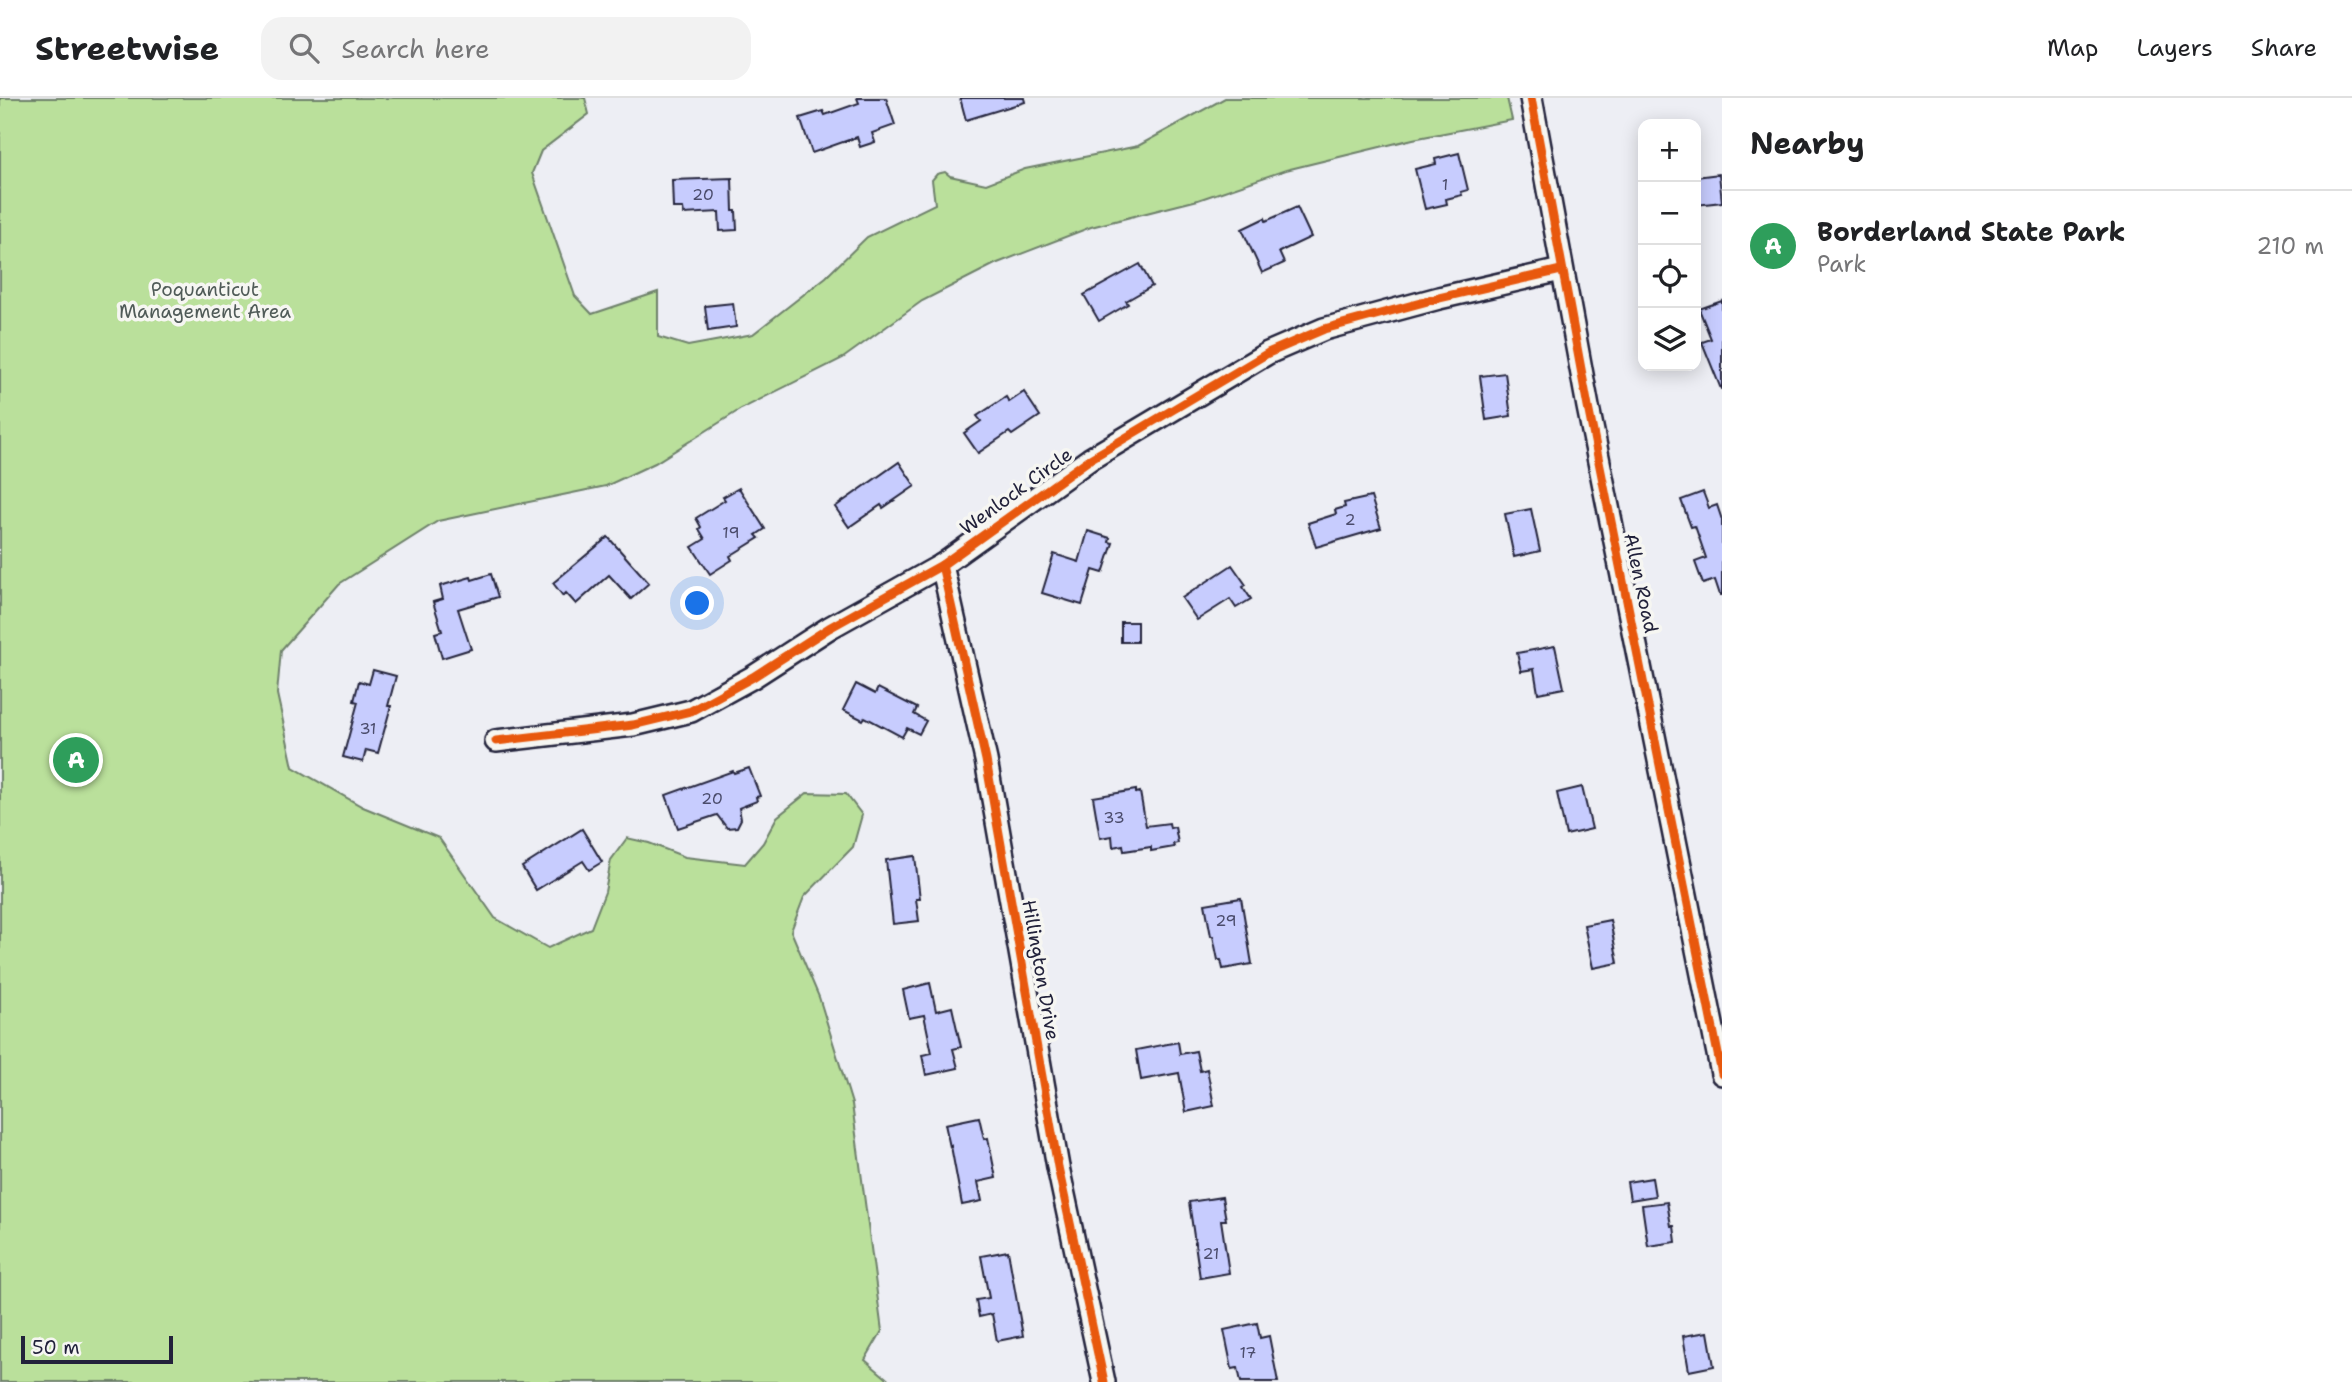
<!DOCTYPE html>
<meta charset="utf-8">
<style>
:root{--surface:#fff;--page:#f2f2f2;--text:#202124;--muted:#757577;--line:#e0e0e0;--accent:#111827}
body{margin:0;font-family:"Shantell Sans",sans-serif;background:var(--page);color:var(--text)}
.controls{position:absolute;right:21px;top:21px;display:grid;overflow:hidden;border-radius:14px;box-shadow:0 4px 18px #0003}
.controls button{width:63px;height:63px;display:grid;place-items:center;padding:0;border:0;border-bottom:2px solid var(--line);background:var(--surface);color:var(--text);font:35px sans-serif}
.scale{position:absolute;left:21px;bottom:18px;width:152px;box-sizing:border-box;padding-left:7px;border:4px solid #22223b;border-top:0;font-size:19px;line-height:24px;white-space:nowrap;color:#22223b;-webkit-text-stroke:5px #f6f6f2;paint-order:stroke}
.you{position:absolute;left:698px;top:506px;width:24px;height:24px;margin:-18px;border:5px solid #fff;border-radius:50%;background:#1a73e8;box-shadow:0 0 0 10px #1a73e833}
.badge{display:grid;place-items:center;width:46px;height:46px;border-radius:50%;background:var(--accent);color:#fff;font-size:23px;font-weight:700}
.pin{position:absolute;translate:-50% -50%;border:4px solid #fff;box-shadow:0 2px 7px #0006}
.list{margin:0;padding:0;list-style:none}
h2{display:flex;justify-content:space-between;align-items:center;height:91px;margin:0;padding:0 28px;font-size:30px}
h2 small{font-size:23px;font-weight:400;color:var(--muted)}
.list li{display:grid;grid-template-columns:46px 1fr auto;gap:21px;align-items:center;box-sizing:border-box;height:112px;padding:0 28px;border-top:2px solid var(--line)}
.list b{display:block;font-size:26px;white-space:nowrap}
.list p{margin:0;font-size:23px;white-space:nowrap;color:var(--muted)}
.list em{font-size:23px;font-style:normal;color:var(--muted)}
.icon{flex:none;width:38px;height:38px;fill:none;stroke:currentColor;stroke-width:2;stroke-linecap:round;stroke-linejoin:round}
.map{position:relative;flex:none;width:1722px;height:1284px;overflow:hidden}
header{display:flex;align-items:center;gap:42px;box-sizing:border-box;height:98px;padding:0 35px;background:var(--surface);border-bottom:2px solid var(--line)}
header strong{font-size:33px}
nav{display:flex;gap:38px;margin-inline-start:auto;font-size:24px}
.search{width:490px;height:63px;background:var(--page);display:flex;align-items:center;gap:18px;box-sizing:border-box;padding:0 24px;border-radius:21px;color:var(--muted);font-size:26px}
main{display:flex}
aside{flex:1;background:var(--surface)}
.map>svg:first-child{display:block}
.green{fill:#bae09b;stroke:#6e816b;stroke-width:2}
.building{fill:#c7ccfe;stroke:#22223b;stroke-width:2}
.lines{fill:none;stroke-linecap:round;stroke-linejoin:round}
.minor-casing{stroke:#22223b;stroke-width:26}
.minor{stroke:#f6f6f2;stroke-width:21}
.cycleway-casing{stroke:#f6f6f2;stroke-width:13}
.cycleway{stroke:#e8590c;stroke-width:9}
.labels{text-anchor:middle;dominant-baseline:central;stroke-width:7;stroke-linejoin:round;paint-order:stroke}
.number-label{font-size:16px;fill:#4b4c6c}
.park-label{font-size:19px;fill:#505b58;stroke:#f6f6f2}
.street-label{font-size:19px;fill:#22223b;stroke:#f6f6f2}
</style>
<header>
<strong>Streetwise</strong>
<div class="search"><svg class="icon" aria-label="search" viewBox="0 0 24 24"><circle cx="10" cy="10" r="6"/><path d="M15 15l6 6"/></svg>Search here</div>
<nav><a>Map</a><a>Layers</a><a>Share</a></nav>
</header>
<main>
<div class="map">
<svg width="1722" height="1284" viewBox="0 0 1722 1284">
<rect width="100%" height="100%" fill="#edeef4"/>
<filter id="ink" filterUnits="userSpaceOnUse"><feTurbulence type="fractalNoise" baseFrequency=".0143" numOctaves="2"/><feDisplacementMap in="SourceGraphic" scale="14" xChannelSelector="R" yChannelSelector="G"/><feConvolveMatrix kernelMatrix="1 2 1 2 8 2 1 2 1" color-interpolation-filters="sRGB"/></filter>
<g filter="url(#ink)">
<!-- green -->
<path class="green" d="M0,0H585L589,16L541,53L532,75L575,198L592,216L658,194V239L688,248L753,236L826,179L867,139L935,106L932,82L937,76L945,74L950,78L986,86L1025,71L1138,48L1225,0H1507L1512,22L1413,41L1286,72L1198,102L1091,129L995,166L922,203L843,260L741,311L655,365L606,388L438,423L339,486L281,552L277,596L293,669L363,709L439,740L495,820L548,850L591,830L605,794L611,762L627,740L649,745L685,759L745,766L763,745L777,719L807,695L846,696L862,717L853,749L804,799L791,833L819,899L852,1006L882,1233L865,1262L891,1284H0Z"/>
<!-- building -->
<g class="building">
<path d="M857,0H886L895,27L872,35L875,44L860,49L857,39L812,55L800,20L823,13L825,17L859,5Z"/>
<path d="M960,0H1024L1025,4L966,22Z"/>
<path d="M1459,55L1468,92L1461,94L1462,97L1446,101L1447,106L1425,111L1415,71L1436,66L1435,61Z"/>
<path d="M1719,76L1722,104L1696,107V79Z"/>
<path d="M732,80L733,113H736L737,132L720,133L719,114L684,116L683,110H673L672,82Z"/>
<path d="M1297,109L1311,139L1279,154L1284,165L1262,175L1242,131L1265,120L1266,123Z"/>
<path d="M1140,166L1152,188L1126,203L1128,206L1099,223L1084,197Z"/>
<path d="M1722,203V291H1721L1702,244L1711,241L1699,211Z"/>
<path d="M733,205L736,229L708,233L705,208Z"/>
<path d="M1505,275L1511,318L1486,322L1480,278Z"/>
<path d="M1024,294L1040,318L1012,337L1009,334L978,355L964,335L981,323L977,318L1006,299L1009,304Z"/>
<path d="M899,364L915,388L883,410L881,407L849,429L835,409Z"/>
<path d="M739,390L765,431L756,437L759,440L730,458L732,462L710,476L692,449L705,441L699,431L701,429L696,420L725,402L723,399Z"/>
<path d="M1703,394L1709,410L1717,407L1722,422V497H1720L1715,482L1703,486L1695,464L1706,460L1695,428L1691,429L1681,402Z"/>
<path d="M1371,399L1381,430L1316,449L1308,425L1336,416L1335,412L1345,409L1344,405Z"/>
<path d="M1531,411L1540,453L1514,459L1505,416Z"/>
<path d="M1088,433L1110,440L1109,444L1113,445L1103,475L1093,472L1082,507L1042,495L1054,456L1079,464Z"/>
<path d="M608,439L649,485L631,501L609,477L576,506L566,495L563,498L553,485Z"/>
<path d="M1232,467L1246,487L1243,489L1251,501L1236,510L1230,501L1197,522L1182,500Z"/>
<path d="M491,476L498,499L458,511L471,551L442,560L435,535L442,533L433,504L443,501L440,488L471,479L472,482Z"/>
<rect x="1121" y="524" width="16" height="20"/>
<path d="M1555,548L1564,590L1538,595L1534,571L1521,573L1517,555Z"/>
<path d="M373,572L396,578L388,608H391L378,655L366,652L363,664L343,659L358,604L354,603L359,583L369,586Z"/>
<path d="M856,586L875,596L878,590L917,610L914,616L926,623L919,636L907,630L902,639L865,619L863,622L843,612Z"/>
<path d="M749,670L760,698L756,699L757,703L739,710L741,721L737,729L727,730L717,717L678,730L666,697L733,673L734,675Z"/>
<path d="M1582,689L1592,731L1566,737L1557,695Z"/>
<path d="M1136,692V695L1140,694L1146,728L1169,725L1170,730L1175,729L1178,745L1173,746L1174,749L1151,753V749L1124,753L1123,747L1113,749L1112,738L1100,740L1093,699Z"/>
<path d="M582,731L602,764L589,772L583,763L536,792L522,769Z"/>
<path d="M915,758L920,801H916L919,823L893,826L886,762Z"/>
<path d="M1241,800L1252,866L1223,871L1221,862H1218L1213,838H1211L1205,806Z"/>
<path d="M1610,822L1618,865L1593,870L1584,827Z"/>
<path d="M930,885L936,913L952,909L961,949L953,951L958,970L926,977L922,957L932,955L924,917L909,920L903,892Z"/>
<path d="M1178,944L1180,956L1196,953L1200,973L1207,971L1214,1008L1186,1014L1179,975L1141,982L1136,952Z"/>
<path d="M979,1019L984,1041L988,1040L996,1080L978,1084L982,1103L962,1107L951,1048L950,1049L945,1026Z"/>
<path d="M1652,1080L1655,1098L1630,1102L1627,1084Z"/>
<path d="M1222,1099L1226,1122H1221L1229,1175L1200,1180L1189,1104Z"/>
<path d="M1667,1104L1671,1128H1674L1676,1144L1648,1148L1642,1107Z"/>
<path d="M1008,1153L1023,1238L997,1243L992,1216L979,1219L976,1202L989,1200L981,1158Z"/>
<path d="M1257,1225L1260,1240L1269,1238L1278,1284H1241L1238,1270L1232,1271L1224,1232Z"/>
<path d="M1708,1234L1714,1268L1689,1273L1683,1238Z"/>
</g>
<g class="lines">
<!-- minor casing -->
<g class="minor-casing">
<g id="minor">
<path d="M1531,0L1588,309L1722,976"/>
<path d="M942,467L986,662L1058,1069L1104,1284"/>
<path d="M496,643L633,627L691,613L753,579L829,530L942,467L1090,361L1268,255L1324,231L1439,200L1561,172"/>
</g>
</g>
<!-- minor -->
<use href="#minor" class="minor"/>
<!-- cycleway casing -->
<g class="cycleway-casing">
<g id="cycleway">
<path d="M1531,0L1588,309L1722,976"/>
<path d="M942,467L986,662L1058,1069L1104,1284"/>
<path d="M496,643L633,627L691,613L753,579L829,530L942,467L1090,361L1268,255L1324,231L1439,200L1561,172"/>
</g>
</g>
<!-- cycleway -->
<use href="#cycleway" class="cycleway"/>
</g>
</g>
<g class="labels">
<!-- number labels -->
<g class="number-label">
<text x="1445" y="86">1</text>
<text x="703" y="96">20</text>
<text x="1350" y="421">2</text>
<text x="731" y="434">19</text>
<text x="368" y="630">31</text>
<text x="712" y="700">20</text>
<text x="1114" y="719">33</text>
<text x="1226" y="822">29</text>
<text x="1211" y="1155">21</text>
<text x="1248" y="1254">17</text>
</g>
<!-- park labels -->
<g class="park-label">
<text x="205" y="191">Poquanticut<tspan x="205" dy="22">Management Area</tspan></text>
</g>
<!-- street labels -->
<g class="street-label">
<text transform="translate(1016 393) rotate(-36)">Wenlock Circle</text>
<text transform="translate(1641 485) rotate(78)">Allen Road</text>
<text transform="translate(1041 872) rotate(80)">Hillington Drive</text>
</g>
</g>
</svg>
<div class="controls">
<button>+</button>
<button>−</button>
<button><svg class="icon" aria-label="locate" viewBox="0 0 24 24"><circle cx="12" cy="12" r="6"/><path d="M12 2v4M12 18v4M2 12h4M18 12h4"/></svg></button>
<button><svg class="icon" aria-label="layers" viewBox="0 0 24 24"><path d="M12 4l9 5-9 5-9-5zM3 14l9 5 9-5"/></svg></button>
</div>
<div class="scale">50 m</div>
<div class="you"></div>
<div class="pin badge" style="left:76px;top:662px;background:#2e9e5b">A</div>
</div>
<aside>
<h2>Nearby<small></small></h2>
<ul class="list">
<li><span class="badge" style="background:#2e9e5b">A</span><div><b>Borderland State Park</b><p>Park</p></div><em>210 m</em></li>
</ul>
</aside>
</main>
